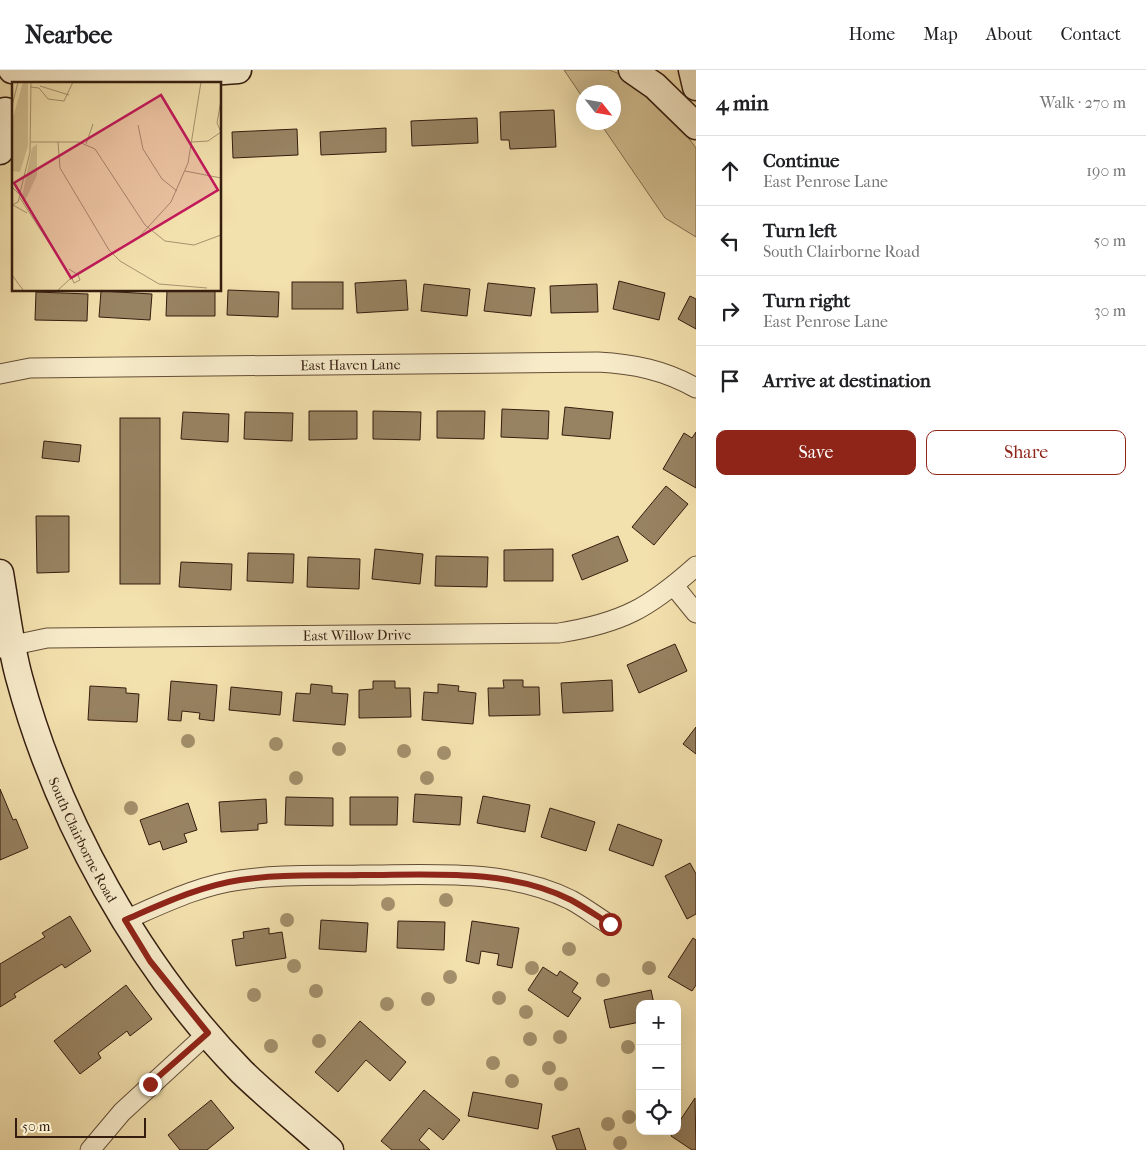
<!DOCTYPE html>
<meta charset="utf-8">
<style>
:root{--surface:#fff;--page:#f6f6f6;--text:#202124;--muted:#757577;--line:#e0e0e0;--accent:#8f2418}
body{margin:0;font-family:"IM FELL French Canon",serif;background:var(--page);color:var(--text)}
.controls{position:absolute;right:15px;bottom:15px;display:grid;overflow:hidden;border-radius:10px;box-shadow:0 5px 20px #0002}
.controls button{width:45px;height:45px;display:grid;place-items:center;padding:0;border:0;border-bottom:1px solid var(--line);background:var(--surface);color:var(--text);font:25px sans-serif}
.compass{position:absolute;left:576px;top:15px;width:45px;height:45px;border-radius:50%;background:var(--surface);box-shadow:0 5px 20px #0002;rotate:121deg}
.scale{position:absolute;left:15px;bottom:12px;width:131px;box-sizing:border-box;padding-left:5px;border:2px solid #341d0f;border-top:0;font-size:14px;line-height:18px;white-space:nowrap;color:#341d0f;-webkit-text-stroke:4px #f7ebca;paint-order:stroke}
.stop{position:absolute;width:15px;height:15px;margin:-11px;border:4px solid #8f2418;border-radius:50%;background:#fff}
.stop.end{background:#8f2418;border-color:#fff;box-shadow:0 1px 5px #0008}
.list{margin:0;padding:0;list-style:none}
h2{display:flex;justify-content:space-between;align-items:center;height:65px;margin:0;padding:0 20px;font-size:21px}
h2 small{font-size:16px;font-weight:400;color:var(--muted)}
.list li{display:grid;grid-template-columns:32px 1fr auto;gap:15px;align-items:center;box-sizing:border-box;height:70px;padding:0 20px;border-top:1px solid var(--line)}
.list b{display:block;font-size:19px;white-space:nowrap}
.list p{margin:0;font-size:16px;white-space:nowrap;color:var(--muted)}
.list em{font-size:16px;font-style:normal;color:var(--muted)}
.actions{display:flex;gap:10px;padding:15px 20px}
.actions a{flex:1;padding:11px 0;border:1px solid var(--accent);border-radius:10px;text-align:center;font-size:18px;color:var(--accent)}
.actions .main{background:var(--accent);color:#fff}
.icon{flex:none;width:28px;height:28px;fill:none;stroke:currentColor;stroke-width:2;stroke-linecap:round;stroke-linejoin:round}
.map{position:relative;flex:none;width:696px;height:1080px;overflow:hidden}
header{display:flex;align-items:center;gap:30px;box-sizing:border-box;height:70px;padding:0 25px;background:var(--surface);border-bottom:1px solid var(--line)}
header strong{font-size:24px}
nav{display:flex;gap:28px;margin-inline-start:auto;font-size:18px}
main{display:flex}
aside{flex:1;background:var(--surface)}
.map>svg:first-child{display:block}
.green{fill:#d2bf92;stroke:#836e50}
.building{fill:#978261;stroke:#341d0f}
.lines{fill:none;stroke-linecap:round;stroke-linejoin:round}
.street-casing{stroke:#644e36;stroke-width:21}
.secondary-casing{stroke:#341d0f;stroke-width:29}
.street{stroke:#f7ebca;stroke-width:19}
.secondary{stroke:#f7ebca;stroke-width:26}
.tree{fill:#a3906c}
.route{stroke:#8f2418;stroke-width:6}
.labels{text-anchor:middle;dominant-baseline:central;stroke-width:4;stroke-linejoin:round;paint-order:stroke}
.street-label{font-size:14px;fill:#341d0f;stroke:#f7ebca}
.inset-road{fill:none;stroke:#a6926e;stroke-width:1}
.view{fill:#c2185b;fill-opacity:0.15;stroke:#c2185b;stroke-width:2.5}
.inset-edge{fill:none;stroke:#341d0f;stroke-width:2.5}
</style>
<header>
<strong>Nearbee</strong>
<nav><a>Home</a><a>Map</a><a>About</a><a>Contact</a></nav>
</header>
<main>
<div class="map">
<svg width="696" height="1080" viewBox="0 0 696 1080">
<rect width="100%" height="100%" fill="#f2e0ad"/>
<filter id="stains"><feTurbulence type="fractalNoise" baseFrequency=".004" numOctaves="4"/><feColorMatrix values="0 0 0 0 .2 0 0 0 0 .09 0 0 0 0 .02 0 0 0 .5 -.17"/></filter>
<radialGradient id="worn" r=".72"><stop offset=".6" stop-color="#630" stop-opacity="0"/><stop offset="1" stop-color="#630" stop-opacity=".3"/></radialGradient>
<!-- green -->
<path class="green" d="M564,0H609L620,4L636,12L677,53L696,78V167L665,148L600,53L614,52V22H584L583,28Z"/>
<!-- building -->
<g class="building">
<path d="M554,40L556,77L510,79L509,70H501L500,42Z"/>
<path d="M477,48L478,73L412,76L411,51Z"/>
<path d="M386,58V82L321,85L320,62Z"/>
<path d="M297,59L298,85L233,88L232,62Z"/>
<path d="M406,210L408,240L357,243L355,213Z"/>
<path d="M619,211L665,223L659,250L613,239Z"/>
<rect x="292" y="212" width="51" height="27"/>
<path d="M488,213L535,218L531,246L484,241Z"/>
<path d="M424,214L470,219L467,246L421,241Z"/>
<path d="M597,214L598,242L551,243L550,216Z"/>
<path d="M167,220L215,221V246H166Z"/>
<path d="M228,220L279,222L278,247L227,245Z"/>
<path d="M101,221L152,224L150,250L99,247Z"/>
<path d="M36,222L88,224L87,251L35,250Z"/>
<path d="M690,226L696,229V259L678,249Z"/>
<path d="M565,337L613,342L610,369L562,365Z"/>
<path d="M502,339L549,341L548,369L501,367Z"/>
<path d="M309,341H357V369L309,370Z"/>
<path d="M373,341L421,342L420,370L373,369Z"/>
<path d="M437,341H485L484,369L437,368Z"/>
<path d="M183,342L229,344L228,372L181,369Z"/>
<path d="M245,342L293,343L292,371L244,369Z"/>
<rect x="120" y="348" width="40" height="166"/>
<path d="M696,362V418L663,399L684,363L692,368Z"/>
<path d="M44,371L81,375L79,392L42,388Z"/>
<path d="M666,416L688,434L654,475L632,457Z"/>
<path d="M36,446H69V502L37,503Z"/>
<path d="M618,466L628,491L582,510L572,485Z"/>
<path d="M375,479L423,484L420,514L372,509Z"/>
<path d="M553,479V511H504V480Z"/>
<path d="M248,483L294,484L293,513L247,511Z"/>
<path d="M436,486L488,487L487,517L435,516Z"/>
<path d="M308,487L360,489L359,519L307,517Z"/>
<path d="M181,492L232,494L231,520L179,517Z"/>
<path d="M675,574L687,601L639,623L627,595Z"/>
<path d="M503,610H523V617H539L540,645L489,646L488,618H504Z"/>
<path d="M612,610L613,641L563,643L561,613Z"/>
<path d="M171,611L217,615L214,651L199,649L200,643L182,641L181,651L168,650Z"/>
<path d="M373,611H395V618H410L411,647L359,648V620L373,619Z"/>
<path d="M311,614L332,616V623L348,624L345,655L293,651L296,623L310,624Z"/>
<path d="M438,614L459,616L458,621L476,623L473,654L422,650L424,622L438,623Z"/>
<path d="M90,616L126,618V623L139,624L137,652L88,650Z"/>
<path d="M231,617L282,622L280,645L229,640Z"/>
<path d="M696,657V684L683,674Z"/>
<path d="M0,719L13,750L16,749L28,778L0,790Z"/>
<path d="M415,724L462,727L460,755L413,752Z"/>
<path d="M483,726L530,735L525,762L477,753Z"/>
<path d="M286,727L333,728V756L285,755Z"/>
<path d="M350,727H398L397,755H350Z"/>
<path d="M266,729L267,753L258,754V760L221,762L219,732Z"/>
<path d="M188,733L197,760L184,764L187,772L163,780L160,771L149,775L140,750Z"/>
<path d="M550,738L595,752L586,781L541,767Z"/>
<path d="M618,754L662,770L653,796L609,780Z"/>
<path d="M690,793L696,804V844L687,849L665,806Z"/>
<path d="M70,846L91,881L65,898L62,894L14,924L16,927L0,937V894L45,867L42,863Z"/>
<path d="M321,850L368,853L366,882L319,879Z"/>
<path d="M398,851L445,852L444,880L397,878Z"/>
<path d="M472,851L519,858L512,898L497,895L499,884L481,881L479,894L466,891Z"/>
<path d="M269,858V864L282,862L286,888L236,896L232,870L244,868L243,862Z"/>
<path d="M693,868L696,870V915L692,921L668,907Z"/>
<path d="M543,897L557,906L560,901L578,913L572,922L581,928L568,947L528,920Z"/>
<path d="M126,915L152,949L130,966L127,961L98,983L101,988L80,1004L54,971Z"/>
<path d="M651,920L654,934H640V952L610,958L604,930Z"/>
<path d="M360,951L406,992L390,1011L366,990L338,1022L315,1002Z"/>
<path d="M424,1020L460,1050L443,1070L429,1058L419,1070L430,1080H392L381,1071Z"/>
<path d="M473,1022L542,1034L538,1059L468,1046Z"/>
<path d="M695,1028L696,1080H692L671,1066L674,1061H677V1055Z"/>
<path d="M211,1030L234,1058L207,1080H180L168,1065Z"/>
<path d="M579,1058L586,1080H557L552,1066Z"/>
</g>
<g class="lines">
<!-- street casing -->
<g class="street-casing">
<g id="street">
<path id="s1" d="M0,304L30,298L598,292C634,294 664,300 696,318"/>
<path d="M674,516L696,543"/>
<path id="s2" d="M0,578L47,568L559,563C622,553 649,538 696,496"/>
<path d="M125,850C162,834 200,815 240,810C280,804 321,806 361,805C429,805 508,798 571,830C584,837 597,847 610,855"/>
<path d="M90,1080L122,1042L208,963"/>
</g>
</g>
<!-- secondary casing -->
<g class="secondary-casing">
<g id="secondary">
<path d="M12,0L69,12L238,0"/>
<path d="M632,0L655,16L696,56"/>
<path d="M692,0L696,17"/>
<path d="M0,81L5,41"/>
<path id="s3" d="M0,503C6,538 10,574 19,607C57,749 139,897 242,1002C270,1029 301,1054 330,1080"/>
</g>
</g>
<!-- street -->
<use href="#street" class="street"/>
<!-- secondary -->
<use href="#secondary" class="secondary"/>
</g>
<!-- trees -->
<g class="tree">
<circle cx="188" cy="671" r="7"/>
<circle cx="276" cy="674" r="7"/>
<circle cx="339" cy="679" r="7"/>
<circle cx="404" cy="681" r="7"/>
<circle cx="444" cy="683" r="7"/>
<circle cx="296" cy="708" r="7"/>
<circle cx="427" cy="708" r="7"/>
<circle cx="131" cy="738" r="7"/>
<circle cx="446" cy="830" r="7"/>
<circle cx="388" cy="834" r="7"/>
<circle cx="287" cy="850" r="7"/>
<circle cx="569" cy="879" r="7"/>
<circle cx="294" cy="896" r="7"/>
<circle cx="532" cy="898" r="7"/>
<circle cx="649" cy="898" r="7"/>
<circle cx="450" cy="907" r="7"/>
<circle cx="603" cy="910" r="7"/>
<circle cx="316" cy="921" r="7"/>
<circle cx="254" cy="925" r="7"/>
<circle cx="499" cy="928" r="7"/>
<circle cx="428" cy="929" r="7"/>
<circle cx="387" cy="934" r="7"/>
<circle cx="526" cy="942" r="7"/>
<circle cx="560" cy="967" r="7"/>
<circle cx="530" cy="969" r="7"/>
<circle cx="319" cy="971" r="7"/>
<circle cx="271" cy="976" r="7"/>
<circle cx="628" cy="977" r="7"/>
<circle cx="493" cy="993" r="7"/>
<circle cx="549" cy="998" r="7"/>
<circle cx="512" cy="1011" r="7"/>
<circle cx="561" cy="1014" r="7"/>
<circle cx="629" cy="1047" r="7"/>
<circle cx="608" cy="1054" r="7"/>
<circle cx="620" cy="1073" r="7"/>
</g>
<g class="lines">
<!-- route -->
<path class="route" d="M150,1014L208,963L150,891L125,850C162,834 200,816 240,810C280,804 321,806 361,805C430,805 508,798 571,830C584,837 597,846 610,854"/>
</g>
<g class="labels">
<!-- street labels -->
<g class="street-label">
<text stroke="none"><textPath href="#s1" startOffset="351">East Haven Lane</textPath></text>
<text stroke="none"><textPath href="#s2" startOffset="358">East Willow Drive</textPath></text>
<text stroke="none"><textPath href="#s3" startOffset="281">South Clairborne Road</textPath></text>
</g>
</g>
<!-- overview -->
<g transform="translate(12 12)">
<rect width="209" height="209" fill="#f2e0ad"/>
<path d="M11,0H16V64L8,90L0,89V39ZM25,62V93L12,121L10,114L20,66Z" fill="#d2bf92"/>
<path class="inset-road" d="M28,4L57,13M18,5L27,6L36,17L52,19L61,0M209,18L205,41L209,50M0,24L6,0M126,43L131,67L150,97L165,109M19,60H67L83,67L133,143L153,159L182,163L209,153M46,60L48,86L97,168L108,179L147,202L195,206M180,60L196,59L209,50M74,62L81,42M173,89L209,96M0,105L8,113L6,120L0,123M8,111L18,70L19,0M8,116L59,195M1,123L15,131M57,187L66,193L68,198L62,201L59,194M64,192L126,156L159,120L176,81L189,0M0,193L11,208M46,208L58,197"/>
<path class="view" d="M149,13L206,108L59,196L2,101Z"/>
<rect width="209" height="209" class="inset-edge"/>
</g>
<rect width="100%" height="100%" filter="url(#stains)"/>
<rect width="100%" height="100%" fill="url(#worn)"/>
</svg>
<div class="controls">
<button>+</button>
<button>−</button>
<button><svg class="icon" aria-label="locate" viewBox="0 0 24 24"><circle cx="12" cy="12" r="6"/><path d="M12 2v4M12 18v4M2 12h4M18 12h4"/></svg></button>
</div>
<svg class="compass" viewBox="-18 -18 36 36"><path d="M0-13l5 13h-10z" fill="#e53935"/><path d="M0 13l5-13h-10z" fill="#757577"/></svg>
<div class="scale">50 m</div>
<div class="stop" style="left:610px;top:854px"></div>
<div class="stop end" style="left:150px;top:1014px"></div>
</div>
<aside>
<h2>4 min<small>Walk · 270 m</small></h2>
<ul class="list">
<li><svg class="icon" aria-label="ahead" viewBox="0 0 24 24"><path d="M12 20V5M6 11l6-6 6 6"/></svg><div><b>Continue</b><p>East Penrose Lane</p></div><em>190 m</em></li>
<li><svg class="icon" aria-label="left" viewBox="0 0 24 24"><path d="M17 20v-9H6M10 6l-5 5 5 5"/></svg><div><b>Turn left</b><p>South Clairborne Road</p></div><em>50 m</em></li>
<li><svg class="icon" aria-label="right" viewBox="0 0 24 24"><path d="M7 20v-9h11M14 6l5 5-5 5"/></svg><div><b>Turn right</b><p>East Penrose Lane</p></div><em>30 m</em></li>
<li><svg class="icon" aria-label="arrive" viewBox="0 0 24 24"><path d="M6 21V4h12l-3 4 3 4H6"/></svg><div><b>Arrive at destination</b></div></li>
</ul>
<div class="actions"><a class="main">Save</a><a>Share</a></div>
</aside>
</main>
